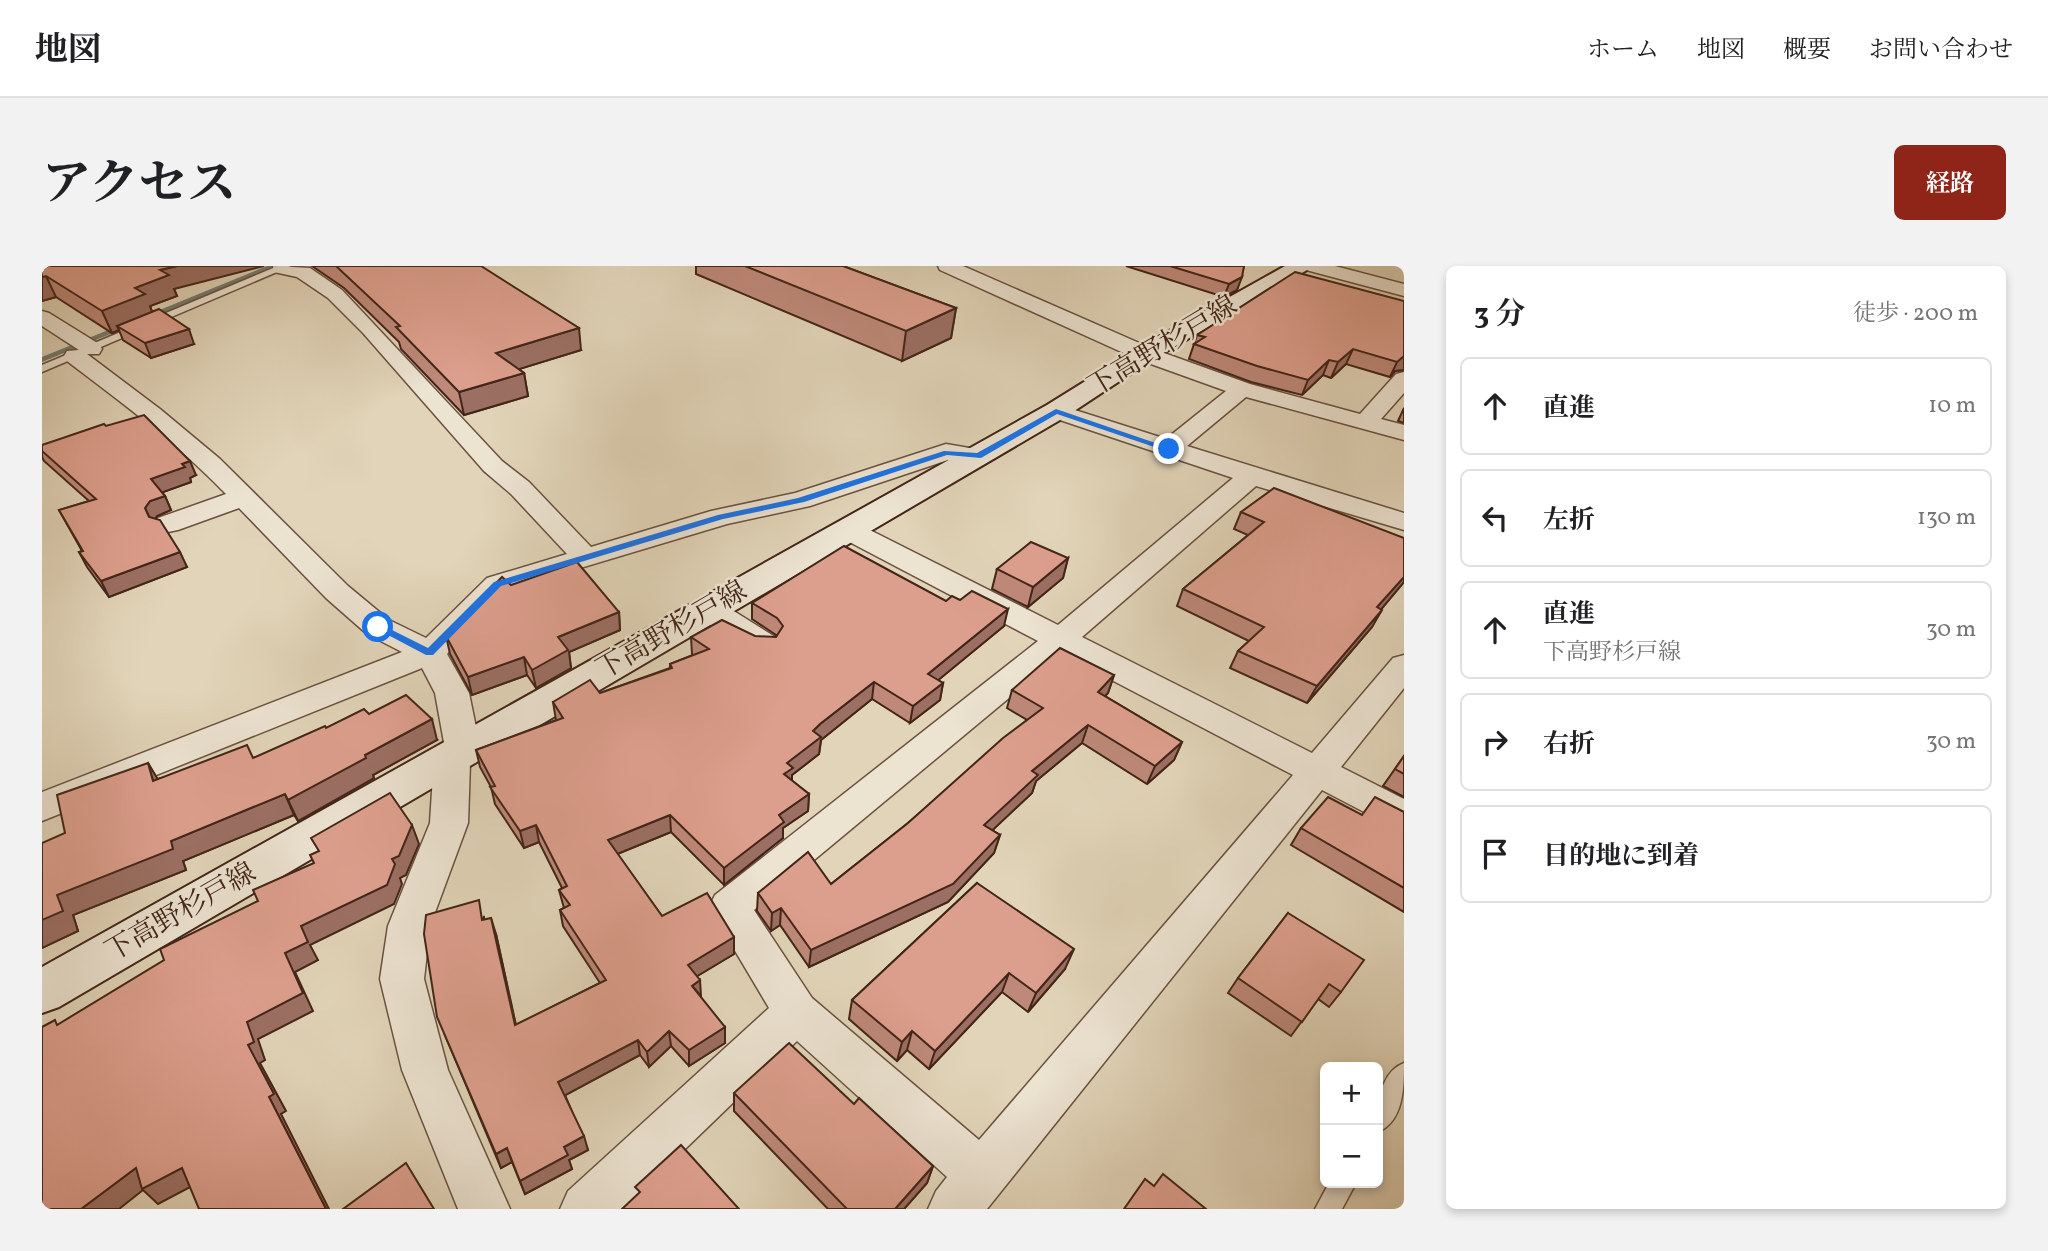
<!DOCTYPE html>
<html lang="ja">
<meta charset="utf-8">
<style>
:root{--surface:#fff;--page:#f2f2f2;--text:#202124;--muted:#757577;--line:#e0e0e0;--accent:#8f2418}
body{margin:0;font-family:Vollkorn,"Noto Serif JP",serif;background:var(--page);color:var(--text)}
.controls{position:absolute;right:21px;bottom:21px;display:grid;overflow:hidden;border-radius:10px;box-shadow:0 4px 10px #0003}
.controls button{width:63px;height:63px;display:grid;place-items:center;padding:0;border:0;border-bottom:2px solid var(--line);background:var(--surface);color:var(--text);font:35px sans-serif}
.stop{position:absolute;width:21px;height:21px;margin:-16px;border:5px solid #1a73e8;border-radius:50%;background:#fff}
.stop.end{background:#1a73e8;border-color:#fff;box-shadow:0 2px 7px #0008}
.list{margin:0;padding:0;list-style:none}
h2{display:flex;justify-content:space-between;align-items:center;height:91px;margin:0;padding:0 28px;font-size:30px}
h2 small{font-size:23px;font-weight:400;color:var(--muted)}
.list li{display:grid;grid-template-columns:46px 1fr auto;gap:21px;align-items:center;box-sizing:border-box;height:98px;margin:0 14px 14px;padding:0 14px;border:2px solid var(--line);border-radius:10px}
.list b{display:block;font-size:26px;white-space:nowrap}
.list p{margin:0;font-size:23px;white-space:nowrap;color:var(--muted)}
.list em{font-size:23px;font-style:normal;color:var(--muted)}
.icon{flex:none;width:38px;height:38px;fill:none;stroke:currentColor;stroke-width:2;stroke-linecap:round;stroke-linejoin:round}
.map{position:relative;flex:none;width:1362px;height:943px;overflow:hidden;border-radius:10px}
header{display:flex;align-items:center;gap:42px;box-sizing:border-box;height:98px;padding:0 35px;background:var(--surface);border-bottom:2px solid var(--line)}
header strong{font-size:33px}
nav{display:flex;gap:38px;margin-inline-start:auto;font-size:24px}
.intro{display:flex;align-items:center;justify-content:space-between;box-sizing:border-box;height:168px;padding:0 42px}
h1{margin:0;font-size:49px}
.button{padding:18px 32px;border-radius:10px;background:var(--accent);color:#fff;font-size:24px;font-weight:700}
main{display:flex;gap:42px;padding:0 42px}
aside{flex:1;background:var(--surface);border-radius:10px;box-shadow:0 4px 10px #0003}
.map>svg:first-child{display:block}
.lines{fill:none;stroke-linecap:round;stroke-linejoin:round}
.stream{fill:#747d70;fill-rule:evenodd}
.lane-casing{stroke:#6a5140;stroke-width:3}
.street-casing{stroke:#6a5140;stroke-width:3}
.secondary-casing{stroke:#432518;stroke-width:4}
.lane{fill:#ece3d1;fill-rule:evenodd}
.street{fill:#ece3d1;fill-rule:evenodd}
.secondary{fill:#ece3d1;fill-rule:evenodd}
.wall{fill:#be8979;stroke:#432518;stroke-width:2}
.shaded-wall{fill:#9b6f63;stroke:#432518;stroke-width:2}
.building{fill:#dd9f8d;stroke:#432518;stroke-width:2}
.route{fill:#1a73e8}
.labels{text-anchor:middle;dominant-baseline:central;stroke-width:5;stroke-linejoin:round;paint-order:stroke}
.street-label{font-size:28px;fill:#432518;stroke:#ece3d1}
</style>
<header>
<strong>地図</strong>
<nav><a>ホーム</a><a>地図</a><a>概要</a><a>お問い合わせ</a></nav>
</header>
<div class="intro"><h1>アクセス</h1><a class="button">経路</a></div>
<main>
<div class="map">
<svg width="1362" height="943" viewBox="0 0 1362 943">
<rect width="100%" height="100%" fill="#e1d4b8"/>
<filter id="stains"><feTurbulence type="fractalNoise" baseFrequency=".00286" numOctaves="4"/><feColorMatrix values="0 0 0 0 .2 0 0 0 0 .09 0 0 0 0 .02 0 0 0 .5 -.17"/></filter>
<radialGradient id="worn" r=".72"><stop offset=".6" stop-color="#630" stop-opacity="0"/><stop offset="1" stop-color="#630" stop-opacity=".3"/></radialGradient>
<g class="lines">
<!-- stream -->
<g class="stream">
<path d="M225,0H234L110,52L103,50Z"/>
<path d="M81,58L88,60L0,96V91Z"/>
</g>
<!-- lane casing -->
<g class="lane-casing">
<g id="lane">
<path d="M236,0H249L0,106V99Z"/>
<path d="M1362,797C1362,820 1362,855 1336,866C1335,843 1336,807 1362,797Z"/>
<path d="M1287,917H1314L1300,943H1273Z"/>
</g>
</g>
<!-- street casing -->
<g class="street-casing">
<g id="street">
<path d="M231,0L268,2L300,24L460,195L487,216L549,281L669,245L753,227L904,178L945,185L949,190L945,195L936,198L906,194L768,240L685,258L465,324L405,388L427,427L439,486L434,495L428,497L426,557L388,660L382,713L406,804L468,943H416L360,804L338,713L346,660L388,557L392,493L397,484L403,482L393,427L380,402L0,555V526L360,386L325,368L284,332L197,242L136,264L126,266L116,264L112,258L116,252L184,228C136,178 80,137 25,95L22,90L25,85L37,84L0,60V45L7,47L57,78L60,83L57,88H45L118,143L178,193L306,320L347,354L384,372L445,312L525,288L469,228L442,205L321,67L286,32L255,11L232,6Z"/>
<path d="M896,0H921L1111,83L1208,118L1318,148L1354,108L1362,106V127L1339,153L1362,159V174L1204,131L1145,180L1362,247V264L1214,220L1040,371L1270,487L1351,392L1362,389V422L1299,501L1362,533V564L1349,560L1280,524L945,943H886L894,925L905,911L755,775L581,943H518L526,925L727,742L667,641L673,629L996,375L796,270L792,264L796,258L806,256L816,258L1016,359L1191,212L1006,150L1002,145L1006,140L1014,138L1124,173L1184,125L1095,93L898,4ZM1020,388L1251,509L937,874L770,732L712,644Z"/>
<path d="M1262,0H1293L1362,18V30L1264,4Z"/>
<path d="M668,335L679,337L733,371L738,378L733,385C707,392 679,365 657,351L653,344L657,337Z"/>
</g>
</g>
<!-- secondary casing -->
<g class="secondary-casing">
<path id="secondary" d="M1243,0H1268L1265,4L1111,93L1023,151L17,741L0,747V701L1005,139L1095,83Z"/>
</g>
<!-- lane -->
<use href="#lane" class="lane"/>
<!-- street -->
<use href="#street" class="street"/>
<!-- secondary -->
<use href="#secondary" class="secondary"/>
</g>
<!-- wall -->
<g class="wall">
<path d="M0,0L132,23L135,30L108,40L110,45L152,78L109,92L81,74L77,64L70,67L14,31L0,35Z"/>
<path d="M270,0H439L539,84L477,103L482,107L486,130L422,149L359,83L357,76L302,22Z"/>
<path d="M654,0H801L914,42L909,72L860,95L654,8Z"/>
<path d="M1084,0H1202L1195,24L1182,31Z"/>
<path d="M1362,35V104L1353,105L1348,111L1304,98L1289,112L1281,109L1260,129L1209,116L1147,93L1155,69Z"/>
<path d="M1362,142V157L1356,155Z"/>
<path d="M64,160L154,209L148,212L149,216L120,226L123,230L129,244L115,250L113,252L145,301L67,331L45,301L37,286L40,285L17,244L47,235L2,195L0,191V179Z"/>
<path d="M1199,246L1362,272V316L1339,343L1330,361L1265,437L1188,402L1196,385L1207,375L1135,340L1141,323L1206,269L1192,263Z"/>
<path d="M1026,292L1021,312L986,341L950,323L955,303Z"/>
<path d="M469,319L577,346L578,364L527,386L529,402L494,422L485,409L430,429L408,388L404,370Z"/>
<path d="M904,335L962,360L896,414L901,417L898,434L868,457L830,433L779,474L777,488L750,509V515L767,528L766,545L741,562V572L682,619L629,566L575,588L620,650L692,671V688L655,710L658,730L683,777L647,800L629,780L607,801L598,789L523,829L546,884L527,894L530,903L483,928L470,896L459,902L402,767L442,650V654L454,668L474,759L558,717L521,660L518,644L522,642L517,624L520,622L497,576L482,582L453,538L449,521L438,501L434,484L514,454L511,436L558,427L628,402V398L651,389L650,388L649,371H734V369L710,353V337Z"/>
<path d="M1072,409L1066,427L1063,430L1140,476L1132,494L1105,518L1040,477L994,515L990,527L950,564L958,569L952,587L906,636L767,701L738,659L729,665L715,645L716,627L789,618L866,557L985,454L965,442L970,424Z"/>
<path d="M327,448L395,474L331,509L332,512L256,555L252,549L141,595L144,604L31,649L36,665L0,682L23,567L106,497L115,513L212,492L284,462Z"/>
<path d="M1362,490V531L1341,520Z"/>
<path d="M1362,546V646L1249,579L1259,562L1320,549Z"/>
<path d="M935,617L1023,703L986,746L960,726L887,803L865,784L855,795L807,753L810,734Z"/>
<path d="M1246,647L1299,726L1287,741L1276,733L1249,770L1186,727L1196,712Z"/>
<path d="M692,827L812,838L891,900L885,917L862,943H786L692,845Z"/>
</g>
<!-- shaded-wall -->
<g class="shaded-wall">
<path d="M135,0H222L132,23L135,30L108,40L111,49L75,60L77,64L70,67L60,45L118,4Z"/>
<path d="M4,10L14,31L0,35V11Z"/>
<path d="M1200,11L1195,24L1182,31L1187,18Z"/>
<path d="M914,42L909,72L860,95L864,65Z"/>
<path d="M537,62L539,84L458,109L454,87Z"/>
<path d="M147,63L152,78L109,92L103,77Z"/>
<path d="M1311,83L1304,98L1289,112L1296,96Z"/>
<path d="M1361,90H1362V104L1353,105L1348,111L1355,96Z"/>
<path d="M1287,94L1281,109L1260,129L1266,114Z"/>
<path d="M482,107L486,130L422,149L417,126Z"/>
<path d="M148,195L154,209L148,212L149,216L116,228L109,213L140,198Z"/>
<path d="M123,230L129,244L115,250L110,257L103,242L108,235Z"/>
<path d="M138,286L145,301L67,331L59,315Z"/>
<path d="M1026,292L1021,312L986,341L991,321Z"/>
<path d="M1362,311V316L1326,359L1335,341Z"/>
<path d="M966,343L962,360L883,425L886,408Z"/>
<path d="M1340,344L1330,361L1265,437L1275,420Z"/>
<path d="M577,346L578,364L527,386L529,402L494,422L490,404L516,371Z"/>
<path d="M482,391L485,409L430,429L426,411Z"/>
<path d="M1072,409L1066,427L1049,444L1056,426Z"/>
<path d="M832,416L830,433L779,474L777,488L750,509V519L742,508L745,497L771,465L778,458Z"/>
<path d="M901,417L898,434L868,457L871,440Z"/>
<path d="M390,453L395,474L331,509L332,512L256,555L246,534L323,489Z"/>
<path d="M1046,459L1040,477L994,515L990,527L937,577L942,559L990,505Z"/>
<path d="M1140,476L1132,494L1105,518L1113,500Z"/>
<path d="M106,497L118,517L111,515Z"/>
<path d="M243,528L252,549L141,595L144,604L31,649L36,665L0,682V654L15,629L129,575Z"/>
<path d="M767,528L766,545L741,562V572L682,619V602L737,549Z"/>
<path d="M628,549L629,566L568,591L566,574Z"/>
<path d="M370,559L377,578L364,609L358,612L360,618L352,638L268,679L276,694L253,706L271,745L216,773L223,794L218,797L244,845L239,848L287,943H284L227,831L206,779L205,756L259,660L350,593Z"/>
<path d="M494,559L497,576L482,582L478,565Z"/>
<path d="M958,569L952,587L906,636L767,701L769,684Z"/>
<path d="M739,642L738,659L729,665L730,647Z"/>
<path d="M449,652L454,668L477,775L473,759Z"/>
<path d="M692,671V688L647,715L646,699Z"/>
<path d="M1032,683L1023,703L986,746L994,727Z"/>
<path d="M967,707L960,726L887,803L893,785Z"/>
<path d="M658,714L659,730L650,720Z"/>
<path d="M683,761V777L647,800V784Z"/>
<path d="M627,765L629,780L607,801L605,786Z"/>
<path d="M870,765L865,784L855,795L860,776Z"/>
<path d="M596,774L598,789L520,831L516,816Z"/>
<path d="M542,870L546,884L527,894L530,903L483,928L478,915L522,881Z"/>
<path d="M465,882L470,896L459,902L454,888Z"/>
<path d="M891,900L885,917L862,943H853Z"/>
<path d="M94,902H140L154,918L116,938L101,924L77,943H39Z"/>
</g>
<!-- building -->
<g class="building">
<path d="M0,0H135L118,4L127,9L93,22L103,28L60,45L4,10L0,11Z"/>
<path d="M294,0H439L537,62L454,87L482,107L417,126L354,61L358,60Z"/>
<path d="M703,0H801L914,42L864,65Z"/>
<path d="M1128,0H1202L1200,11L1187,18Z"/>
<path d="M1253,6L1362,35V90L1355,96L1311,83L1296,96L1287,94L1266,114L1215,100L1152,78L1163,71L1155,69Z"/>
<path d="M117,43L147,63L103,77L75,60Z"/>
<path d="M102,149L148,195L140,198L143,201L109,213L123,230L108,235L103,242L107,251L118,254L138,286L59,315L37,286L41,285L17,244L54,233L0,185V179L62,158L64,160Z"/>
<path d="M1232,222L1362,272V311L1335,341L1340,344L1275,420L1196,385L1222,361L1141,323L1222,256L1199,246Z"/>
<path d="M989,276L1026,292L991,321L955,303Z"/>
<path d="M802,280L904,335L910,330L918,334L930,325L966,343L886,408L901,417L871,440L832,416L778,458L771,465L779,471L745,497L751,502L742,508L767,528L737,549L742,556L682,602L628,549L566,574L620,650L665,627L692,671L646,699L658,714L650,720L683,761L647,784L627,765L605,786L596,774L516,816L542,870L522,881L526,889L478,915L465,882L454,888L395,751L382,668L384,649L437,634L440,654L449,652L473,759L564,714L518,644L528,639L517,624L525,620L494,559L478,565L448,521L453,520L434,484L521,452L511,436L548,414L558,427L630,402L628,398L667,383L649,371L680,354L713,370L734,371L741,360L735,352L710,337Z"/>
<path d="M535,296L577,346L516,371L526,384L490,404L482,391L426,411L404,370L460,311L469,319Z"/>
<path d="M1018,382L1072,409L1056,426L1140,476L1113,500L1046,459L990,505L996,509L942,559L958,569L911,618L769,684L739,642L730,647L716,627L766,586L789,618L866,557L961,472L1001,442L970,424Z"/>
<path d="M364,429L390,453L323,489L324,492L246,534L243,528L129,575L131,583L15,629L21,645L0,654V577L23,567L15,529L106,497L111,515L205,479L211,492L283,460L284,462L322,443L327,448Z"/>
<path d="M1362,490V508L1353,503Z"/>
<path d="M348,527L370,559L357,590L350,593L353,598L345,619L259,660L266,676L243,687L261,727L205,756L212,776L206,779L232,828L227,831L284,943H157L140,902L100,923L94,902L39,943H1L0,941V761L13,754L15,759L122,694L118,683L216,635L211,624L272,597L268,589L277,585L269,572Z"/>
<path d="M1286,531L1320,549L1333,531L1362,546V622L1259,562Z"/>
<path d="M935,617L1032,683L994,727L967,707L893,785L870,765L860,776L810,734Z"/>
<path d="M1246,647L1322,694L1299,726L1287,718L1260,756L1196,712Z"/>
<path d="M747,777L812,838L817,832L891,900L853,943H805L692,827Z"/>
<path d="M639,879L697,943H580L598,926L593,921Z"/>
<path d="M364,897L392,943H301Z"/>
<path d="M1121,908L1164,943H1082L1103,913L1112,920Z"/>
</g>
<!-- route -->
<path class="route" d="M1014,143L1131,183L1124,185L1015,148L939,192L905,189L762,236L681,253L459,320L391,389H384L331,361L340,359L386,382L452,316L676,249L756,232L902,185L935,187Z"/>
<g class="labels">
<!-- street labels -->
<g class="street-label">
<text transform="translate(1121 81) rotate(-31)">下高野杉戸線</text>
<text transform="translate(630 365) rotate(-30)">下高野杉戸線</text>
<text transform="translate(139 647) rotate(-30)">下高野杉戸線</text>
</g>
</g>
<rect width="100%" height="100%" filter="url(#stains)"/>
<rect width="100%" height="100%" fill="url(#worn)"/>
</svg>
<div class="controls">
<button>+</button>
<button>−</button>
</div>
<div class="stop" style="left:336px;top:361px"></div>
<div class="stop end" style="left:1127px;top:183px"></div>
</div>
<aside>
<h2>3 分<small>徒歩 · 200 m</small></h2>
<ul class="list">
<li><svg class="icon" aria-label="ahead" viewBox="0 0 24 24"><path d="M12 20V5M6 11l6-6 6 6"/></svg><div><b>直進</b></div><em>10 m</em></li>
<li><svg class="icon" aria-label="left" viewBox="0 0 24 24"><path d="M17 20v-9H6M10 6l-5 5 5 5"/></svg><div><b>左折</b></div><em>130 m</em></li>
<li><svg class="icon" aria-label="ahead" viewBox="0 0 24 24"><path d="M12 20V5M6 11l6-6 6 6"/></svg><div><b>直進</b><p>下高野杉戸線</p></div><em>30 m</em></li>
<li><svg class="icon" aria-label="right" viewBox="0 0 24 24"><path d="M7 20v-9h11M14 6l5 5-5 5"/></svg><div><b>右折</b></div><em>30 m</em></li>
<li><svg class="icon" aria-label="arrive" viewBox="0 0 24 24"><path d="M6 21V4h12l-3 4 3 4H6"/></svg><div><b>目的地に到着</b></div></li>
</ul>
</aside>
</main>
